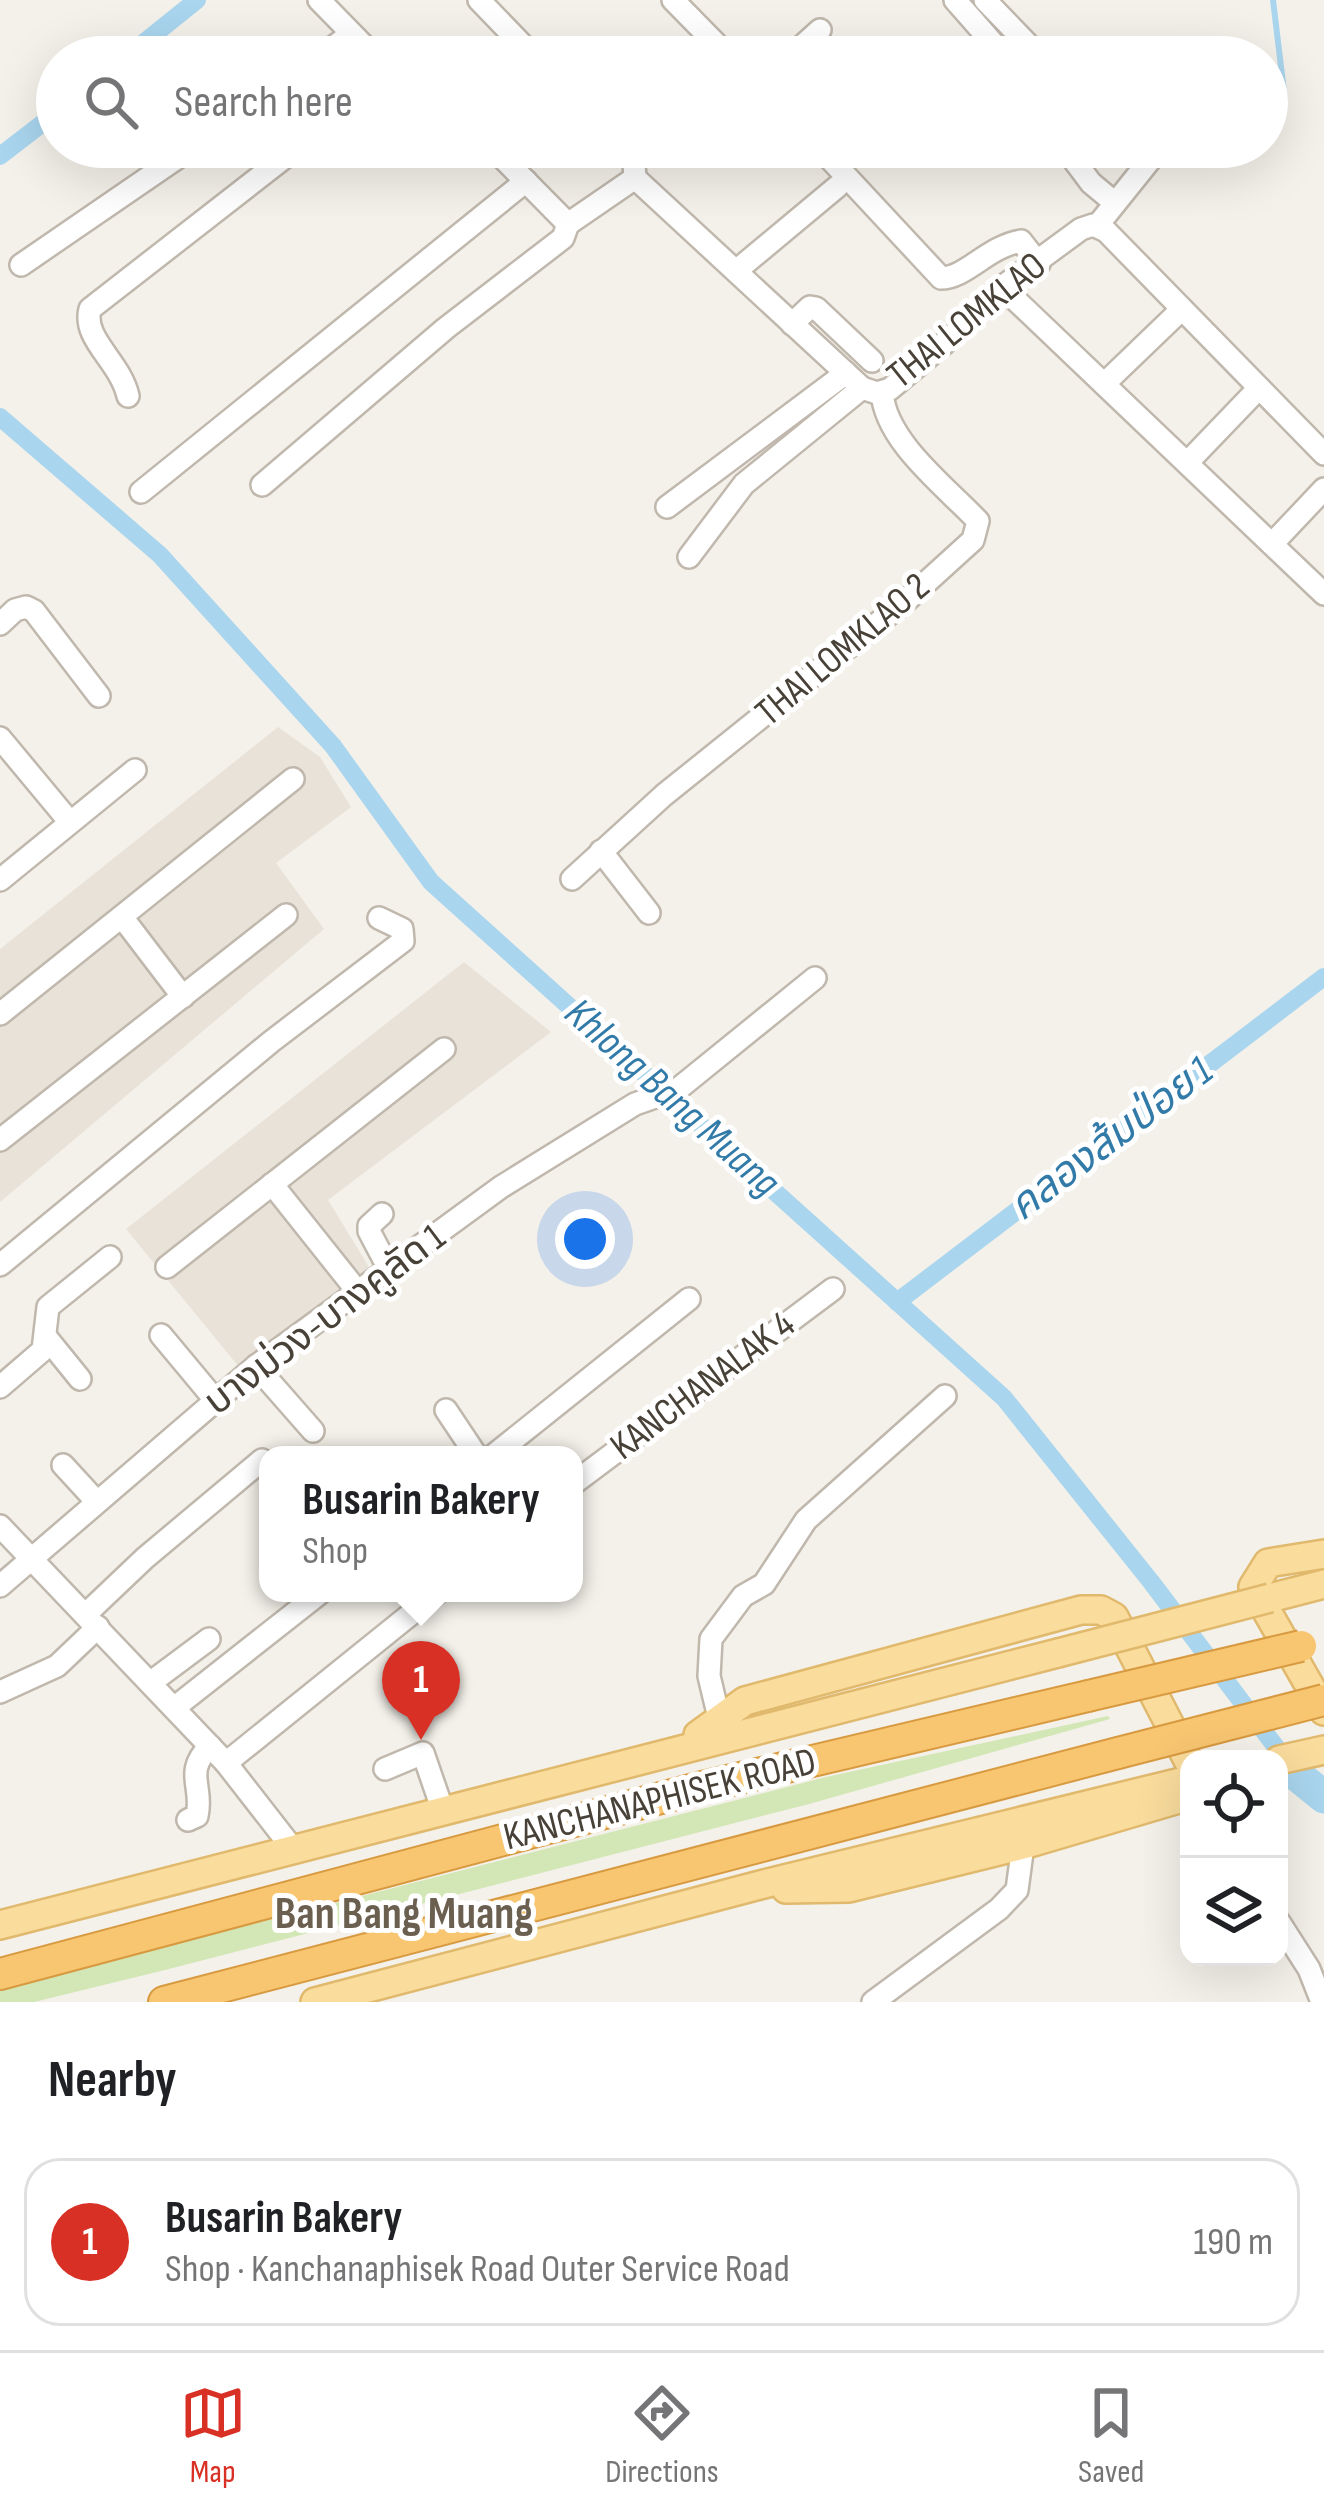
<!DOCTYPE html>
<meta charset="utf-8">
<style>
:root{--surface:#fff;--page:#f6f6f6;--text:#202124;--muted:#757577;--line:#e0e0e0;--accent:#d93025}
body{margin:0;font-family:"Sofia Sans Condensed","Noto Sans Thai",sans-serif;background:var(--page);color:var(--text)}
.controls{position:absolute;right:36px;bottom:36px;display:grid;overflow:hidden;border-radius:24px;box-shadow:0 12px 48px #0002}
.controls button{width:108px;height:108px;display:grid;place-items:center;padding:0;border:0;border-bottom:3px solid var(--line);background:var(--surface);color:var(--text);font:60px sans-serif}
.you{position:absolute;left:585px;top:1239px;width:42px;height:42px;margin:-30px;border:9px solid #fff;border-radius:50%;background:#1a73e8;box-shadow:0 0 0 18px #1a73e833}
.badge{display:grid;place-items:center;width:78px;height:78px;border-radius:50%;background:var(--accent);color:#fff;font-size:39px;font-weight:700}
.pin{position:absolute;translate:-50% -99px;filter:drop-shadow(0 3px 6px #0008)}
.pin::after{content:'';position:absolute;top:63px;width:42px;height:36px;background:inherit;clip-path:polygon(0 0,100% 0,50% 100%)}
.popup{position:absolute;left:259px;top:1446px;width:324px;height:156px;box-sizing:border-box;display:grid;place-content:center;border-radius:24px;background:var(--surface);filter:drop-shadow(0 3px 9px #0005);font-size:39px;white-space:nowrap;color:var(--muted)}
.popup b{font-size:45px;color:var(--text)}
.popup::after{content:'';position:absolute;left:50%;top:100%;margin-left:-24px;border:24px solid transparent;border-top-color:var(--surface)}
.list{margin:0;padding:0;list-style:none}
h2{display:flex;justify-content:space-between;align-items:center;height:156px;margin:0;padding:0 48px;font-size:51px}
h2 small{font-size:39px;font-weight:400;color:var(--muted)}
.list li{display:grid;grid-template-columns:78px 1fr auto;gap:36px;align-items:center;box-sizing:border-box;height:168px;margin:0 24px 24px;padding:0 24px;border:3px solid var(--line);border-radius:36px}
.list b{display:block;font-size:45px;white-space:nowrap}
.list p{margin:0;font-size:39px;white-space:nowrap;color:var(--muted)}
.list em{font-size:39px;font-style:normal;color:var(--muted)}
.icon{flex:none;width:66px;height:66px;fill:none;stroke:currentColor;stroke-width:2;stroke-linecap:round;stroke-linejoin:round}
.map{position:relative;flex:none;width:1324px;height:2002px;overflow:hidden}
.search{position:absolute;background:var(--surface);box-shadow:0 12px 48px #0002;left:36px;right:36px;top:36px;height:132px;display:flex;align-items:center;gap:30px;box-sizing:border-box;padding:0 42px;border-radius:66px;color:var(--muted);font-size:45px}
.sheet{height:348px;background:var(--surface)}
nav{display:flex;justify-content:space-around;align-items:center;box-sizing:border-box;height:168px;border-top:3px solid var(--line);background:var(--surface);font-size:33px;color:var(--muted)}
nav a{display:grid;justify-items:center;gap:6px}
nav .on{color:var(--accent)}
.map>svg:first-child{display:block}
.residential{fill:#e8e2d8}
.green{fill:#d2e7b5}
.lines{fill:none;stroke-linecap:round;stroke-linejoin:round}
.stream{stroke:#a9d5ee;stroke-width:6}
.canal{stroke:#a9d5ee;stroke-width:18}
.river{stroke:#a9d5ee;stroke-width:33}
.minor-casing{stroke:#c0b8ad;stroke-width:26}
.major-casing{stroke:#e0b96d;stroke-width:32}
.highway-casing{stroke:#d89a40;stroke-width:34}
.minor{stroke:#fff;stroke-width:21}
.major{stroke:#fadc9d;stroke-width:27}
.highway{stroke:#f8c671;stroke-width:30}
.major-bridge-casing{stroke:#e0b96d;stroke-width:32;stroke-linecap:butt}
.highway-bridge-casing{stroke:#d89a40;stroke-width:34;stroke-linecap:butt}
.major-bridge{stroke:#fadc9d;stroke-width:27}
.highway-bridge{stroke:#f8c671;stroke-width:30}
.labels{text-anchor:middle;dominant-baseline:central;stroke-width:10;stroke-linejoin:round;paint-order:stroke}
.street-label{font-size:39px;fill:#484138;stroke:#fff}
.water-label{font-size:42px;font-style:italic;fill:#327ba9;stroke:#fff}
.quarter-label{font-size:45px;font-weight:bold;fill:#6b5f50;stroke:#fff}
</style>
<div class="map">
<svg width="1324" height="2002" viewBox="0 0 1324 2002">
<rect width="100%" height="100%" fill="#f4f1ea"/>
<!-- residential -->
<g class="residential">
<path d="M278,727L320,757L351,807L276,863L324,929L0,1202V949Z"/>
<path d="M464,962L551,1032L328,1200L372,1272L239,1367L126,1229Z"/>
</g>
<!-- green -->
<path class="green" d="M1108,1716L1110,1719L809,1804L165,1970L34,2002H0V1989L826,1777Z"/>
<g class="lines">
<!-- stream -->
<path class="stream" d="M1273,0L1285,100"/>
<!-- canal -->
<g class="canal">
<path d="M126,57L197,0"/>
<path d="M0,156L57,112"/>
<path d="M0,417L160,555L333,746L431,882L1004,1398L1152,1583L1297,1775"/>
<path d="M897,1302L1324,977"/>
</g>
<!-- river -->
<path class="river" d="M1297,1775L1324,1797"/>
<!-- minor casing -->
<g class="minor-casing">
<g id="minor">
<path d="M319,0L369,51L382,57"/>
<path d="M479,0L534,57"/>
<path d="M673,0L729,57"/>
<path d="M955,0L1005,57"/>
<path d="M985,0L1040,57"/>
<path d="M320,57L351,34"/>
<path d="M790,57L820,30"/>
<path d="M492,147L568,224L635,178L862,388L877,393L890,389L953,336L1002,287L1081,229L1093,225L1106,231L1324,454"/>
<path d="M624,147L634,164L635,178"/>
<path d="M819,147L941,278C966,278 987,247 1021,241L1039,264"/>
<path d="M1064,147L1091,183L1115,203"/>
<path d="M1097,226L1150,160L1145,147"/>
<path d="M21,265L193,147"/>
<path d="M736,271L838,186"/>
<path d="M1002,287L1324,594"/>
<path d="M792,324L810,307L816,308L872,361"/>
<path d="M1104,384L1182,309"/>
<path d="M128,396C120,361 82,339 90,309L298,147"/>
<path d="M1187,463L1259,388"/>
<path d="M262,485L446,328L563,238L568,224"/>
<path d="M141,492L526,181"/>
<path d="M667,507L846,373"/>
<path d="M1272,544L1324,489"/>
<path d="M689,557L744,484L862,388"/>
<path d="M0,624L15,610L26,607L34,611L99,696"/>
<path d="M0,738L69,821"/>
<path d="M601,851L649,913"/>
<path d="M572,879L664,795L908,599L973,540L978,521C945,486 885,441 882,392"/>
<path d="M0,880L135,770"/>
<path d="M122,917L183,997"/>
<path d="M0,1014L293,779"/>
<path d="M0,1140L286,915"/>
<path d="M272,1184L358,1292"/>
<path d="M382,1214L369,1226V1231L389,1269"/>
<path d="M0,1265L272,1041L403,941L402,929L379,918"/>
<path d="M167,1267L444,1049"/>
<path d="M161,1335L216,1401"/>
<path d="M46,1337L80,1379"/>
<path d="M256,1366L313,1431"/>
<path d="M0,1387L43,1350L48,1307L110,1257"/>
<path d="M446,1410L476,1455"/>
<path d="M494,1455L689,1299"/>
<path d="M63,1465L97,1502"/>
<path d="M574,1483L833,1289"/>
<path d="M0,1526L226,1763L293,1849"/>
<path d="M0,1586L256,1366L501,1187L635,1104L678,1089L815,978"/>
<path d="M85,1615L145,1558L262,1460"/>
<path d="M150,1683L209,1639"/>
<path d="M0,1692L57,1666L98,1627"/>
<path d="M174,1708L320,1593"/>
<path d="M720,1722L709,1676L711,1639L743,1596L764,1584L806,1520L945,1396"/>
<path d="M226,1763L437,1593"/>
<path d="M385,1769L423,1753L442,1808"/>
<path d="M188,1820L197,1816C204,1786 183,1773 210,1746"/>
<path d="M1279,1922L1309,1969L1322,2002"/>
<path d="M873,2002L999,1909L1017,1890L1023,1845"/>
</g>
</g>
<!-- major casing -->
<g class="major-casing">
<g id="major">
<path d="M1324,1554L1268,1563L1253,1587L1324,1711"/>
<path d="M1270,1598L1324,1584"/>
<path d="M698,1735L745,1701L1081,1610H1101L1114,1617L1189,1762"/>
<path d="M1279,1760L1324,1750"/>
<path d="M786,1889L849,1888L1023,1845L1189,1796"/>
<path d="M0,1925L1058,1653"/>
<path d="M315,2002L760,1885L1189,1780"/>
</g>
</g>
<!-- highway casing -->
<g class="highway-casing">
<g id="highway">
<path d="M0,1974L702,1787L1088,1696"/>
<path d="M164,2002L1118,1753"/>
</g>
</g>
<!-- minor -->
<use href="#minor" class="minor"/>
<!-- major -->
<use href="#major" class="major"/>
<!-- highway -->
<use href="#highway" class="highway"/>
<!-- major-bridge casing -->
<g class="major-bridge-casing">
<path id="major-bridge" d="M1058,1653L1270,1598"/>
</g>
<!-- highway-bridge casing -->
<g class="highway-bridge-casing">
<g id="highway-bridge">
<path d="M1088,1696L1301,1646"/>
<path d="M1118,1753L1324,1700"/>
</g>
</g>
<!-- major-bridge -->
<use href="#major-bridge" class="major-bridge"/>
<!-- highway-bridge -->
<use href="#highway-bridge" class="highway-bridge"/>
</g>
<g class="labels">
<!-- street labels -->
<g class="street-label">
<text transform="translate(967 321) rotate(-39)">THAI LOMKLAO</text>
<text transform="translate(843 650) rotate(-40)">THAI LOMKLAO 2</text>
<text transform="translate(325 1320) rotate(-37)">บางม่วง-บางคูลัด 1</text>
<text transform="translate(703 1386) rotate(-37)">KANCHANALAK 4</text>
<text transform="translate(660 1800) rotate(-14)">KANCHANAPHISEK ROAD</text>
</g>
<!-- water labels -->
<g class="water-label">
<text transform="translate(672 1098) rotate(42)">Khlong Bang Muang</text>
<text transform="translate(1111 1139) rotate(-37)">คลองส้มป่อย 1</text>
</g>
<!-- quarter labels -->
<g class="quarter-label">
<text x="404" y="1914">Ban Bang Muang</text>
</g>
</g>
</svg>
<div class="controls">
<button><svg class="icon" aria-label="locate" viewBox="0 0 24 24"><circle cx="12" cy="12" r="6"/><path d="M12 2v4M12 18v4M2 12h4M18 12h4"/></svg></button>
<button><svg class="icon" aria-label="layers" viewBox="0 0 24 24"><path d="M12 4l9 5-9 5-9-5zM3 14l9 5 9-5"/></svg></button>
</div>
<div class="you"></div>
<div class="pin badge" style="left:421px;top:1740px">1</div>
<div class="popup"><b>Busarin Bakery</b>Shop</div>
<div class="search"><svg class="icon" aria-label="search" viewBox="0 0 24 24"><circle cx="10" cy="10" r="6"/><path d="M15 15l6 6"/></svg>Search here</div>
</div>
<section class="sheet">
<h2>Nearby<small></small></h2>
<ul class="list">
<li><span class="badge">1</span><div><b>Busarin Bakery</b><p>Shop · Kanchanaphisek Road Outer Service Road</p></div><em>190 m</em></li>
</ul>
</section>
<nav>
<a class="on"><svg class="icon" aria-label="map" viewBox="0 0 24 24"><path d="M3 6l6-2 6 2 6-2v14l-6 2-6-2-6 2zM9 4v14M15 6v14"/></svg>Map</a>
<a><svg class="icon" aria-label="directions" viewBox="0 0 24 24"><path d="M12 3l9 9-9 9-9-9zM9 14v-3h6M13 9l2 2-2 2"/></svg>Directions</a>
<a><svg class="icon" aria-label="saved" viewBox="0 0 24 24"><path d="M7 4h10v16l-5-4-5 4z"/></svg>Saved</a>
</nav>
